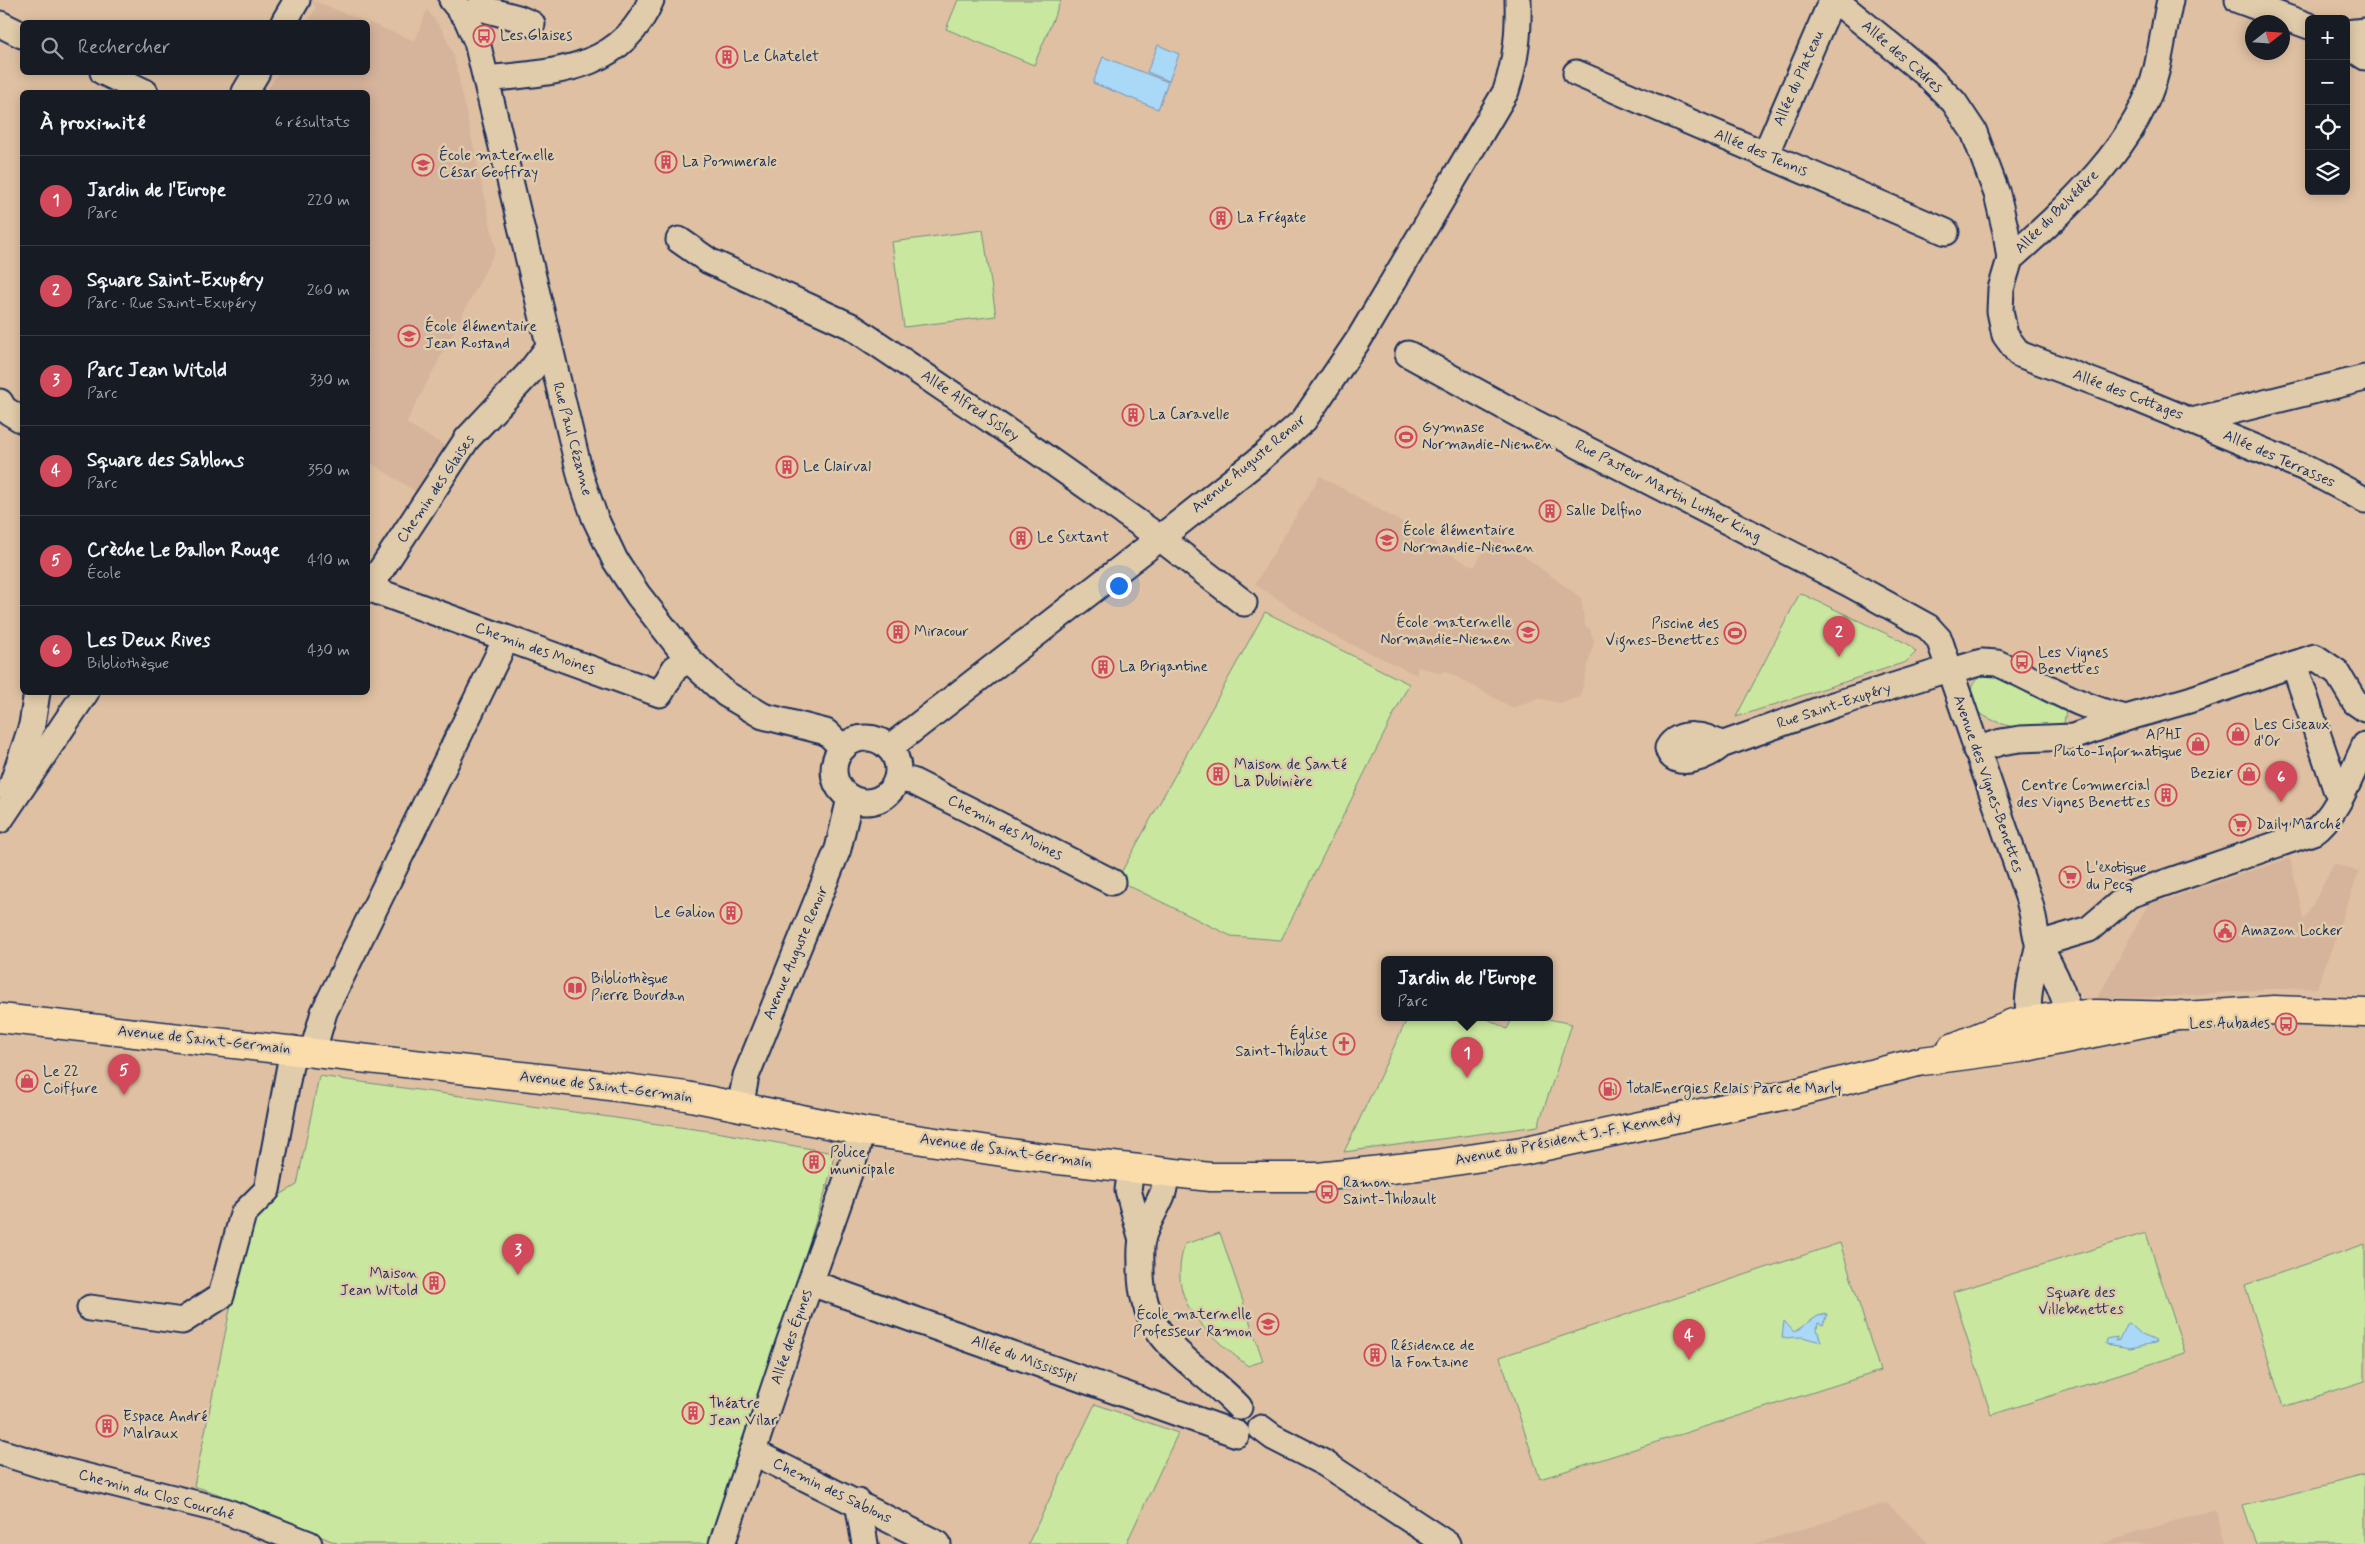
<!DOCTYPE html>
<html lang="fr">
<meta charset="utf-8">
<style>
:root{--surface:#171b24;--page:#20242c;--text:#f1f3f6;--muted:#9ea1a6;--line:#363941;--accent:#d1495b}
body{margin:0;font-family:Mynerve,sans-serif;background:var(--page);color:var(--text)}
.controls{position:absolute;right:15px;top:15px;display:grid;overflow:hidden;border-radius:8px;box-shadow:0 2px 12px #0003}
.controls button{width:45px;height:45px;display:grid;place-items:center;padding:0;border:0;border-bottom:1px solid var(--line);background:var(--surface);color:var(--text);font:25px sans-serif}
.compass{position:absolute;left:2245px;top:15px;width:45px;height:45px;border-radius:50%;background:var(--surface);box-shadow:0 2px 12px #0003;rotate:73deg}
.you{position:absolute;left:1118px;top:585px;width:18px;height:18px;margin:-12px;border:4px solid #fff;border-radius:50%;background:#1a73e8;box-shadow:0 0 0 8px #1a73e833}
.badge{display:grid;place-items:center;width:32px;height:32px;border-radius:50%;background:var(--accent);color:#fff;font-size:16px;font-weight:700}
.pin{position:absolute;translate:-50% -41px;filter:drop-shadow(0 1px 2px #0008)}
.pin::after{content:'';position:absolute;top:26px;width:18px;height:15px;background:inherit;clip-path:polygon(0 0,100% 0,50% 100%)}
.popup{position:absolute;left:1381px;top:956px;width:172px;height:65px;box-sizing:border-box;display:grid;place-content:center;border-radius:8px;background:var(--surface);filter:drop-shadow(0 1px 4px #0005);font-size:16px;white-space:nowrap;color:var(--muted)}
.popup b{font-size:19px;color:var(--text)}
.popup::after{content:'';position:absolute;left:50%;top:100%;margin-left:-10px;border:10px solid transparent;border-top-color:var(--surface)}
.list{margin:0;padding:0;list-style:none}
h2{display:flex;justify-content:space-between;align-items:center;height:65px;margin:0;padding:0 20px;font-size:21px}
h2 small{font-size:16px;font-weight:400;color:var(--muted)}
.list li{display:grid;grid-template-columns:32px 1fr auto;gap:15px;align-items:center;box-sizing:border-box;height:90px;padding:0 20px;border-top:1px solid var(--line)}
.list b{display:block;font-size:19px;white-space:nowrap}
.list p{margin:0;font-size:16px;white-space:nowrap;color:var(--muted)}
.list em{font-size:16px;font-style:normal;color:var(--muted)}
.icon{flex:none;width:28px;height:28px;fill:none;stroke:currentColor;stroke-width:2;stroke-linecap:round;stroke-linejoin:round}
.map{position:relative;flex:none;width:2365px;height:1544px;overflow:hidden}
.search{position:absolute;background:var(--surface);box-shadow:0 2px 12px #0003;left:20px;top:20px;width:350px;height:55px;display:flex;align-items:center;gap:12px;box-sizing:border-box;padding:0 18px;border-radius:8px;color:var(--muted);font-size:19px}
.panel{position:absolute;background:var(--surface);box-shadow:0 2px 12px #0003;left:20px;top:90px;width:350px;height:605px;border-radius:8px}
.map>svg:first-child{display:block}
.built{fill:#d6b39b}
.green{fill:#c9e79e;stroke:#728b7e}
.water{fill:#aad8f7;stroke:#7194ba}
.lines{fill:none;stroke-linecap:round;stroke-linejoin:round}
.minor-casing{stroke:#1b2f5e;stroke-width:29}
.major-casing{stroke:#1b2f5e;stroke-width:31}
.minor{stroke:#e0cbaa;stroke-width:25}
.major{stroke:#fbddab;stroke-width:28}
.labels{text-anchor:middle;dominant-baseline:central;stroke-width:5;stroke-linejoin:round;paint-order:stroke}
.poi-label{font-size:15px;fill:#1b2f5e;stroke:#e0cbaa;text-anchor:start}
.street-label{font-size:15px;fill:#1b2f5e;stroke:#e0cbaa}
.park-label{font-size:15px;fill:#243861;stroke:#e0cbaa}
</style>
<div class="map">
<svg width="2365" height="1544" viewBox="0 0 2365 1544">
<rect width="100%" height="100%" fill="#dfc0a2"/>
<filter id="ink" filterUnits="userSpaceOnUse"><feTurbulence type="fractalNoise" baseFrequency=".02" numOctaves="2"/><feDisplacementMap in="SourceGraphic" scale="10" xChannelSelector="R" yChannelSelector="G"/><feConvolveMatrix kernelMatrix="1 2 1 2 8 2 1 2 1" color-interpolation-filters="sRGB"/></filter>
<g filter="url(#ink)">
<!-- built -->
<g class="built">
<path d="M311,0L415,41L427,10L443,31L454,57L496,250L406,423L452,450L421,495L368,461V92H267L278,73L368,72V22H307L316,8Z"/>
<path d="M1320,476L1433,540L1440,549L1474,567L1494,534L1581,598L1585,626L1590,629L1594,641L1580,697L1560,703L1538,698L1513,708L1446,671L1439,673L1417,666V675L1330,634L1255,584Z"/>
<path d="M2290,858L2304,921L2334,864L2359,872L2317,988L2267,989L2165,997L2097,999L2153,895L2165,900Z"/>
<path d="M1887,1503L1929,1544H1754Z"/>
<path d="M2215,1509L2226,1544H2102L2139,1532Z"/>
</g>
<!-- green -->
<g class="green">
<path d="M958,0H1061L1034,65L946,29Z"/>
<path d="M983,230L996,316L904,327L892,242Z"/>
<path d="M1800,593L1908,644L1916,652L1906,662L1736,717Z"/>
<path d="M1265,612L1409,684L1281,940L1231,936L1117,880Z"/>
<path d="M1992,671L2060,704L2066,710L2064,723C2040,738 1996,726 1975,710C1967,688 1971,679 1992,671Z"/>
<path d="M1408,1017H1484L1507,1029L1513,1017H1539L1572,1024L1538,1126L1344,1152Z"/>
<path d="M319,1076L722,1133L834,1153L831,1172L716,1544H339L218,1494L194,1486L250,1212L297,1185Z"/>
<path d="M1220,1233L1263,1361L1248,1366C1207,1333 1165,1303 1185,1244Z"/>
<path d="M2146,1233L2185,1353L1991,1415L1953,1292Z"/>
<path d="M1840,1243L1880,1371L1540,1479L1500,1357Z"/>
<path d="M2365,1244V1381L2283,1407L2245,1285Z"/>
<path d="M1095,1404L1178,1433L1126,1544H1028Z"/>
<path d="M2365,1475V1544H2256L2243,1506Z"/>
</g>
<!-- water -->
<g class="water">
<path d="M1158,45L1179,54L1169,81L1147,72Z"/>
<path d="M1103,57L1168,82L1158,109L1093,83Z"/>
<path d="M1827,1314L1823,1325L1818,1323L1817,1329L1821,1342L1802,1337L1782,1338L1784,1321L1794,1332L1818,1316Z"/>
<path d="M2129,1323L2142,1335L2156,1341L2155,1343L2130,1348L2106,1344L2107,1339L2117,1337L2116,1341L2119,1340L2126,1324Z"/>
</g>
<g class="lines">
<!-- minor casing -->
<g class="minor-casing">
<g id="minor">
<path d="M452,0L466,17L477,42L581,478L595,518L615,560L638,595L689,660L726,694L763,716L826,732L843,748"/>
<path d="M1835,0L1926,74L1954,102L1974,132L1997,194L2006,232L2010,259L2001,289L2000,311L2005,335L2019,354L2118,391L2305,468L2365,500"/>
<path d="M2238,0L2309,26"/>
<path d="M466,17L480,8L518,18L532,24"/>
<path d="M284,22L297,0"/>
<path d="M0,24L22,35"/>
<path d="M2346,33L2365,31"/>
<path d="M2346,44L2365,57"/>
<path d="M103,72L145,92"/>
<path d="M1576,73L1946,232"/>
<path d="M486,79C552,72 621,72 651,0"/>
<path d="M245,92L257,72"/>
<path d="M1765,155L1832,0"/>
<path d="M679,240L709,261L851,326L1035,450L1160,538L1244,603"/>
<path d="M2010,259C2065,210 2140,143 2157,68C2162,46 2165,22 2170,0"/>
<path d="M1408,354L1525,418L1850,584L1928,627L1939,639L2027,894C2033,910 2034,927 2038,943C2041,950 2046,958 2049,964C2055,975 2068,1003 2068,1016C2068,1027 2059,1035 2052,1041C2045,1038 2039,1036 2035,1031C2020,1013 2034,965 2039,944"/>
<path d="M0,402L4,409L22,420"/>
<path d="M2192,421L2365,378"/>
<path d="M368,588L660,694L675,668L689,660"/>
<path d="M369,588L467,439L529,373L548,348"/>
<path d="M2294,664L2336,789L2341,795"/>
<path d="M1949,672L1982,662L1997,663C2040,682 2080,708 2126,718"/>
<circle cx="866" cy="770" r="32"/>
<path d="M1721,745C1706,734 1678,730 1668,748C1673,772 1710,756 1721,745L1833,705L1948,669"/>
<path d="M889,748L1160,538L1260,459L1304,420L1359,339L1506,91C1516,59 1519,34 1518,0"/>
<path d="M1976,750L2001,742L2020,739L2073,737L2126,718L2189,700L2315,657L2337,672L2355,702L2365,709"/>
<path d="M897,779L912,781L1112,882"/>
<path d="M10,791L32,725L37,692"/>
<path d="M0,820L86,692"/>
<path d="M2039,944L2089,929L2129,895L2313,832C2337,816 2352,772 2365,745"/>
<path d="M313,1051L324,1012L506,639"/>
<path d="M740,1108L746,1076L838,849L850,798"/>
<path d="M1131,1169L1128,1190L1142,1240"/>
<path d="M1166,1173C1165,1180 1165,1189 1162,1195C1156,1210 1145,1225 1142,1240C1140,1248 1141,1258 1141,1267C1139,1342 1195,1360 1239,1407"/>
<path d="M811,1283L1237,1434"/>
<path d="M90,1308L182,1321L221,1296L243,1214L267,1190L293,1049"/>
<path d="M1261,1428L1273,1437L1324,1463L1447,1544"/>
<path d="M0,1452L48,1467L225,1511L309,1544"/>
<path d="M753,1452L938,1544"/>
<path d="M858,1502L865,1544"/>
<path d="M722,1544L789,1343L853,1162L862,1131"/>
</g>
</g>
<!-- major casing -->
<g class="major-casing">
<g id="major">
<path d="M0,1018L594,1084L686,1096L862,1131L1050,1159L1210,1177H1318L1435,1164L1522,1151L1791,1094L1922,1061L2021,1048L2182,1015"/>
<path d="M1952,1048L2013,1023L2068,1015L2096,1014L2185,1016L2274,1010L2365,1013"/>
</g>
</g>
<!-- minor -->
<use href="#minor" class="minor"/>
<!-- major -->
<use href="#major" class="major"/>
</g>
</g>
<!-- icons -->
<defs>
<g id="bus-ring" transform="scale(1.125)"><circle r="9.5" fill="#e0cbaa" stroke="#d1495b" stroke-width="1.5"/><path d="M-5-6H5V4H4V6H2V4H-2V6H-4V4H-5ZM-3.5-4V0h7V-4ZM-3.5 1.2v1.5H-2V1.2ZM2 1.2v1.5H3.5V1.2Z" fill="#d1495b"/></g>
<g id="building-ring" transform="scale(1.125)"><circle r="9.5" fill="#e0cbaa" stroke="#d1495b" stroke-width="1.5"/><path d="M-4-6H4V6H1V3H-1V6H-4ZM-2.5-4.3h1.7v1.8h-1.7ZM.8-4.3h1.7v1.8H.8ZM-2.5-1h1.7V.8h-1.7ZM.8-1h1.7V.8H.8Z" fill="#d1495b"/></g>
<g id="school-ring" transform="scale(1.125)"><circle r="9.5" fill="#e0cbaa" stroke="#d1495b" stroke-width="1.5"/><path d="M0-5L7-2L0 1L-7-2ZM-4 1L0 2.5L4 1V4Q0 6-4 4Z" fill="#d1495b"/></g>
<g id="stadium-ring" transform="scale(1.125)"><circle r="9.5" fill="#e0cbaa" stroke="#d1495b" stroke-width="1.5"/><path d="M0-5a6.5 5 0 1 0 0 10a6.5 5 0 1 0 0-10ZM-3.5-1.8h7v3.6h-7Z" fill="#d1495b"/></g>
<g id="shop-ring" transform="scale(1.125)"><circle r="9.5" fill="#e0cbaa" stroke="#d1495b" stroke-width="1.5"/><path d="M-5-2.5h2.3a2.7 3.5 0 0 1 5.4 0H5L5.5 6h-11ZM-1.5-2.5h3a1.5 2.3 0 0 0-3 0Z" fill="#d1495b"/></g>
<g id="supermarket-ring" transform="scale(1.125)"><circle r="9.5" fill="#e0cbaa" stroke="#d1495b" stroke-width="1.5"/><path d="M-6-5.5h2.5l.6 2H6L4.5 2H-2.5L-4.4-4H-6ZM-1.5 3.2a1.3 1.3 0 1 0 .1 0ZM3 3.2a1.3 1.3 0 1 0 .1 0Z" fill="#d1495b"/></g>
<g id="civic-ring" transform="scale(1.125)"><circle r="9.5" fill="#e0cbaa" stroke="#d1495b" stroke-width="1.5"/><path d="M-.6-6.5H3V-4.5H.6V-3L4-1V1h2V6H-6V1h2V-1L-.6-3ZM-1.2 2.5V6h2.4V2.5Z" fill="#d1495b"/></g>
<g id="library-ring" transform="scale(1.125)"><circle r="9.5" fill="#e0cbaa" stroke="#d1495b" stroke-width="1.5"/><path d="M-6-4Q-3-5.5-.7-3.5V5Q-3 3-6 4ZM6-4Q3-5.5 .7-3.5V5Q3 3 6 4Z" fill="#d1495b"/></g>
<g id="church-ring" transform="scale(1.125)"><circle r="9.5" fill="#e0cbaa" stroke="#d1495b" stroke-width="1.5"/><path d="M-1.2-6h2.4v3.5h3.3v2.4h-3.3V6h-2.4V-.1h-3.3v-2.4h3.3Z" fill="#d1495b"/></g>
<g id="fuel-ring" transform="scale(1.125)"><circle r="9.5" fill="#e0cbaa" stroke="#d1495b" stroke-width="1.5"/><path d="M-5.5-6h7V0h2V4h1.3V-2.5L3-4.5l.8-.8L6-3V5H2.5V1h-1V6h-7ZM-4.2-4.7v3.2H.2V-4.7Z" fill="#d1495b"/></g>
</defs>
<g fill-rule="evenodd">
<use href="#bus-ring" x="484" y="36"/>
<use href="#building-ring" x="727" y="57"/>
<use href="#building-ring" x="666" y="162"/>
<use href="#school-ring" x="423" y="165"/>
<use href="#building-ring" x="1221" y="218"/>
<use href="#school-ring" x="409" y="336"/>
<use href="#building-ring" x="1133" y="415"/>
<use href="#stadium-ring" x="1406" y="437"/>
<use href="#building-ring" x="787" y="467"/>
<use href="#building-ring" x="1550" y="511"/>
<use href="#building-ring" x="1021" y="538"/>
<use href="#school-ring" x="1387" y="540"/>
<use href="#building-ring" x="898" y="632"/>
<use href="#school-ring" x="1528" y="632"/>
<use href="#stadium-ring" x="1735" y="633"/>
<use href="#bus-ring" x="2022" y="662"/>
<use href="#building-ring" x="1103" y="667"/>
<use href="#shop-ring" x="2238" y="734"/>
<use href="#shop-ring" x="2198" y="744"/>
<use href="#building-ring" x="1218" y="774"/>
<use href="#shop-ring" x="2249" y="774"/>
<use href="#building-ring" x="2166" y="795"/>
<use href="#supermarket-ring" x="2240" y="825"/>
<use href="#supermarket-ring" x="2070" y="877"/>
<use href="#building-ring" x="731" y="913"/>
<use href="#civic-ring" x="2225" y="931"/>
<use href="#library-ring" x="575" y="988"/>
<use href="#bus-ring" x="2286" y="1024"/>
<use href="#church-ring" x="1344" y="1044"/>
<use href="#shop-ring" x="27" y="1081"/>
<use href="#fuel-ring" x="1610" y="1089"/>
<use href="#building-ring" x="814" y="1162"/>
<use href="#bus-ring" x="1327" y="1192"/>
<use href="#building-ring" x="434" y="1283"/>
<use href="#school-ring" x="1268" y="1324"/>
<use href="#building-ring" x="1375" y="1355"/>
<use href="#building-ring" x="693" y="1413"/>
<use href="#building-ring" x="107" y="1426"/>
</g>
<g class="labels">
<!-- poi labels -->
<g class="poi-label">
<text x="500" y="36">Les Glaises</text>
<text x="743" y="57">Le Chatelet</text>
<text x="439" y="156">École maternelle<tspan x="439" dy="17">César Geoffray</tspan></text>
<text x="682" y="162">La Pommerale</text>
<text x="1237" y="218">La Frégate</text>
<text x="425" y="327">École élémentaire<tspan x="425" dy="17">Jean Rostand</tspan></text>
<text x="1149" y="415">La Caravelle</text>
<text x="1422" y="428">Gymnase<tspan x="1422" dy="17">Normandie-Niemen</tspan></text>
<text x="803" y="467">Le Clairval</text>
<text x="1566" y="511">Salle Delfino</text>
<text x="1403" y="531">École élémentaire<tspan x="1403" dy="17">Normandie-Niemen</tspan></text>
<text x="1037" y="538">Le Sextant</text>
<text x="1512" y="623" text-anchor="end">École maternelle<tspan x="1512" dy="17">Normandie-Niemen</tspan></text>
<text x="1719" y="624" text-anchor="end">Piscine des<tspan x="1719" dy="17">Vignes-Benettes</tspan></text>
<text x="914" y="632">Miracour</text>
<text x="2038" y="653">Les Vignes<tspan x="2038" dy="17">Benettes</tspan></text>
<text x="1119" y="667">La Brigantine</text>
<text x="2254" y="725">Les Ciseaux<tspan x="2254" dy="17">d'Or</tspan></text>
<text x="2182" y="735" text-anchor="end">APHI<tspan x="2182" dy="17">Photo-Informatique</tspan></text>
<text x="1234" y="765">Maison de Santé<tspan x="1234" dy="17">La Dubinière</tspan></text>
<text x="2233" y="774" text-anchor="end">Bezier</text>
<text x="2150" y="786" text-anchor="end">Centre Commercial<tspan x="2150" dy="17">des Vignes Benettes</tspan></text>
<text x="2256" y="825">Daily Marché</text>
<text x="2086" y="868">L'exotique<tspan x="2086" dy="17">du Pecq</tspan></text>
<text x="715" y="913" text-anchor="end">Le Galion</text>
<text x="2241" y="931">Amazon Locker</text>
<text x="591" y="979">Bibliothèque<tspan x="591" dy="17">Pierre Bourdan</tspan></text>
<text x="2270" y="1024" text-anchor="end">Les Aubades</text>
<text x="1328" y="1035" text-anchor="end">Église<tspan x="1328" dy="17">Saint-Thibaut</tspan></text>
<text x="43" y="1072">Le 22<tspan x="43" dy="17">Coiffure</tspan></text>
<text x="1626" y="1089">TotalEnergies Relais Parc de Marly</text>
<text x="830" y="1153">Police<tspan x="830" dy="17">municipale</tspan></text>
<text x="1343" y="1183">Ramon<tspan x="1343" dy="17">Saint-Thibault</tspan></text>
<text x="418" y="1274" text-anchor="end">Maison<tspan x="418" dy="17">Jean Witold</tspan></text>
<text x="1252" y="1315" text-anchor="end">École maternelle<tspan x="1252" dy="17">Professeur Ramon</tspan></text>
<text x="1391" y="1346">Résidence de<tspan x="1391" dy="17">la Fontaine</tspan></text>
<text x="709" y="1404">Théatre<tspan x="709" dy="17">Jean Vilar</tspan></text>
<text x="123" y="1417">Espace André<tspan x="123" dy="17">Malraux</tspan></text>
</g>
<!-- street labels -->
<g class="street-label">
<text transform="translate(1902 57) rotate(41)">Allée des Cèdres</text>
<text transform="translate(1799 78) rotate(-66)">Allée du Plateau</text>
<text transform="translate(1761 153) rotate(23)">Allée des Tennis</text>
<text transform="translate(2057 212) rotate(-45)">Allée du Belvédère</text>
<text transform="translate(2128 395) rotate(21)">Allée des Cottages</text>
<text transform="translate(970 406) rotate(34)">Allée Alfred Sisley</text>
<text transform="translate(572 439) rotate(75)">Rue Paul Cézanne</text>
<text transform="translate(2279 459) rotate(24)">Allée des Terrasses</text>
<text transform="translate(1249 464) rotate(-40)">Avenue Auguste Renoir</text>
<text transform="translate(436 489) rotate(-56)">Chemin des Glaises</text>
<text transform="translate(1668 491) rotate(27)">Rue Pasteur Martin Luther King</text>
<text transform="translate(535 649) rotate(20)">Chemin des Moines</text>
<text transform="translate(1834 706) rotate(-18)">Rue Saint-Exupéry</text>
<text transform="translate(1988 784) rotate(71)">Avenue des Vignes-Benettes</text>
<text transform="translate(1005 828) rotate(27)">Chemin des Moines</text>
<text transform="translate(796 953) rotate(-67)">Avenue Auguste Renoir</text>
<text transform="translate(204 1040) rotate(6)">Avenue de Saint-Germain</text>
<text transform="translate(606 1087) rotate(7)">Avenue de Saint-Germain</text>
<text transform="translate(1568 1139) rotate(-11)">Avenue du Président J.-F. Kennedy</text>
<text transform="translate(1006 1151) rotate(8)">Avenue de Saint-Germain</text>
<text transform="translate(792 1337) rotate(-71)">Allée des Épines</text>
<text transform="translate(1024 1359) rotate(20)">Allée du Mississipi</text>
<text transform="translate(832 1491) rotate(26)">Chemin des Sablons</text>
<text transform="translate(156 1495) rotate(15)">Chemin du Clos Courché</text>
</g>
<!-- park labels -->
<g class="park-label">
<text x="2081" y="1293">Square des<tspan x="2081" dy="17">Villebenettes</tspan></text>
</g>
</g>
</svg>
<div class="controls">
<button>+</button>
<button>−</button>
<button><svg class="icon" aria-label="locate" viewBox="0 0 24 24"><circle cx="12" cy="12" r="6"/><path d="M12 2v4M12 18v4M2 12h4M18 12h4"/></svg></button>
<button><svg class="icon" aria-label="layers" viewBox="0 0 24 24"><path d="M12 4l9 5-9 5-9-5zM3 14l9 5 9-5"/></svg></button>
</div>
<svg class="compass" viewBox="-18 -18 36 36"><path d="M0-13l5 13h-10z" fill="#e53935"/><path d="M0 13l5-13h-10z" fill="#9ea1a6"/></svg>
<div class="you"></div>
<div class="pin badge" style="left:1467px;top:1078px">1</div>
<div class="popup"><b>Jardin de l'Europe</b>Parc</div>
<div class="pin badge" style="left:1839px;top:657px">2</div>
<div class="pin badge" style="left:518px;top:1275px">3</div>
<div class="pin badge" style="left:1689px;top:1360px">4</div>
<div class="pin badge" style="left:124px;top:1095px">5</div>
<div class="pin badge" style="left:2281px;top:802px">6</div>
<div class="search"><svg class="icon" aria-label="search" viewBox="0 0 24 24"><circle cx="10" cy="10" r="6"/><path d="M15 15l6 6"/></svg>Rechercher</div>
<section class="panel">
<h2>À proximité<small>6 résultats</small></h2>
<ul class="list">
<li><span class="badge">1</span><div><b>Jardin de l'Europe</b><p>Parc</p></div><em>220 m</em></li>
<li><span class="badge">2</span><div><b>Square Saint-Exupéry</b><p>Parc · Rue Saint-Exupéry</p></div><em>260 m</em></li>
<li><span class="badge">3</span><div><b>Parc Jean Witold</b><p>Parc</p></div><em>330 m</em></li>
<li><span class="badge">4</span><div><b>Square des Sablons</b><p>Parc</p></div><em>350 m</em></li>
<li><span class="badge">5</span><div><b>Crèche Le Ballon Rouge</b><p>École</p></div><em>410 m</em></li>
<li><span class="badge">6</span><div><b>Les Deux Rives</b><p>Bibliothèque</p></div><em>430 m</em></li>
</ul>
</section>
</div>
